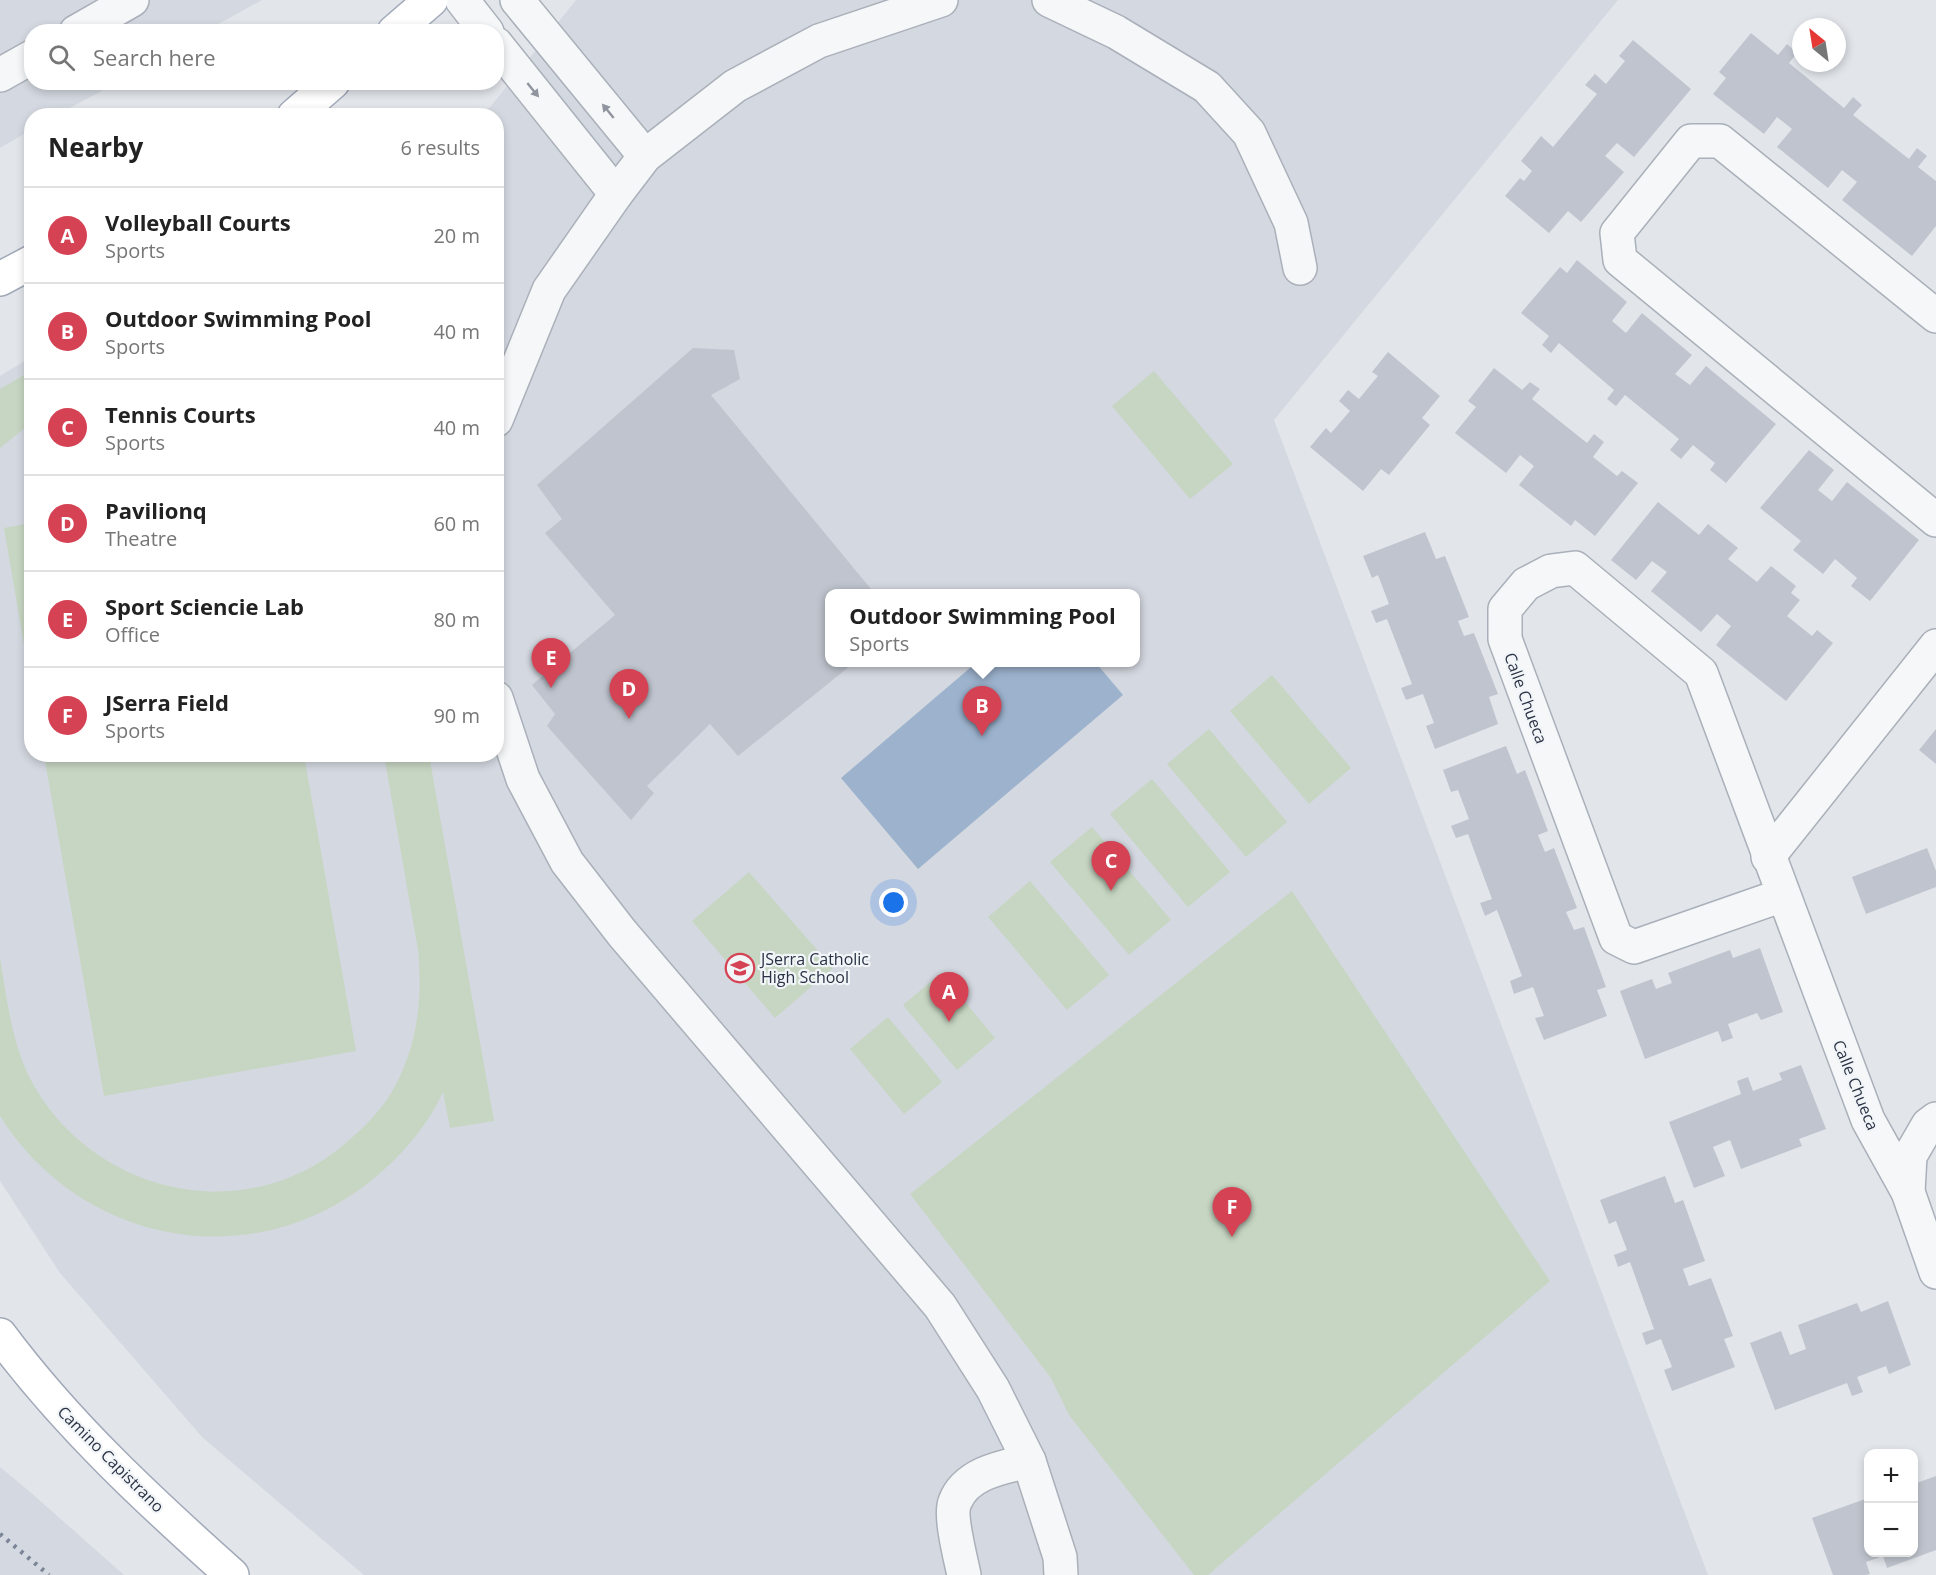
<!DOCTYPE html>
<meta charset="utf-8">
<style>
:root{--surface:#fff;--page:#f6f6f6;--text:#222;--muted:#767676;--line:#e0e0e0;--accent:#d54254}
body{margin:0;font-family:"Open Sans",sans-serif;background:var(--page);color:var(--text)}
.controls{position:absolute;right:18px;bottom:18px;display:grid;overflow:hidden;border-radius:12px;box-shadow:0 3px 9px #0003}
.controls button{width:54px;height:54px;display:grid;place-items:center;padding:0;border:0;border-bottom:2px solid var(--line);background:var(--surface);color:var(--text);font:30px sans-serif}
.compass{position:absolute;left:1792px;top:18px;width:54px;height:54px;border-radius:50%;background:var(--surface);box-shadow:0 3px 9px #0003;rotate:330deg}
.you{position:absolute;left:894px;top:903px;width:21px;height:21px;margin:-15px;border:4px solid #fff;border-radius:50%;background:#1a73e8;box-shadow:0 0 0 9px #1a73e833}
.badge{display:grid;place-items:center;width:39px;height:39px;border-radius:50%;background:var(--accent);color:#fff;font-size:20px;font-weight:700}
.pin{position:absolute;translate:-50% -50px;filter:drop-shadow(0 2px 3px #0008)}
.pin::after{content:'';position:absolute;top:32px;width:21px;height:18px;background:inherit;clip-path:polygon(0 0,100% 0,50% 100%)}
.popup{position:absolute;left:825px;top:589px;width:315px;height:78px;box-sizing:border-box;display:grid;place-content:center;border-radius:12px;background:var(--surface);filter:drop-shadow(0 2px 4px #0005);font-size:20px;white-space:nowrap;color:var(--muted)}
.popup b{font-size:22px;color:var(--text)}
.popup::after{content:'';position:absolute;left:50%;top:100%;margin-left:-12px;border:12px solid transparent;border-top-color:var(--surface)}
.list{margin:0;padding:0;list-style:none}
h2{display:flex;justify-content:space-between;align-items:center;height:78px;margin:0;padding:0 24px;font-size:26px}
h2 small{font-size:20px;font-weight:400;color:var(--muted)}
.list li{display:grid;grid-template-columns:39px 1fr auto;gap:18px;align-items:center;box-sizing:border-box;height:96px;padding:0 24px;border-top:2px solid var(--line)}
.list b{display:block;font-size:22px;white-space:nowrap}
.list p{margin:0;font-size:20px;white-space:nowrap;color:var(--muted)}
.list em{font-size:20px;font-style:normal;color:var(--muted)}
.icon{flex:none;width:33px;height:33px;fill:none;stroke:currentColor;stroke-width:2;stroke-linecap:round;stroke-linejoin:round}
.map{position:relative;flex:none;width:1936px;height:1575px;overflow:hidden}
.search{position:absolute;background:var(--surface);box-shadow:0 3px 9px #0003;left:24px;top:24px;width:480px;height:66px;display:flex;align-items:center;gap:15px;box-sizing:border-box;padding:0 21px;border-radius:24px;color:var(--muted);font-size:22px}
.panel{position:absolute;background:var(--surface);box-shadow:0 3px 9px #0003;left:24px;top:108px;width:480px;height:654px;border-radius:24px}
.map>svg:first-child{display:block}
.built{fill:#d4d8e0;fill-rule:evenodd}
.green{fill:#c7d6c3}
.water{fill:#9cb2cd}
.building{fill:#bfc4ce}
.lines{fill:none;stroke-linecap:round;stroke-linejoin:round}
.minor-casing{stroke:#aab0b9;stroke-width:36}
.major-casing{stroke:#a1a9b8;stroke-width:36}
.minor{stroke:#f5f7f9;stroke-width:33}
.major{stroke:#fff;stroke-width:33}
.rail{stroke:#7b8496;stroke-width:4.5;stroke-dasharray:3 6;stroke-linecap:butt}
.oneway{fill:#8f949e}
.labels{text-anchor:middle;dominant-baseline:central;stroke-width:4.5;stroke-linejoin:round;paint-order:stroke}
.street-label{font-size:16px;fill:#293244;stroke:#f2f5f8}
.poi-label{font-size:16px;fill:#293244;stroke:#f2f5f8;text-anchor:start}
</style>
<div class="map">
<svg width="1936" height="1575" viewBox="0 0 1936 1575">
<rect width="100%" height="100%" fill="#e2e6eb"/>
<!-- built -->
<g class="built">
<path d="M0,0H262L206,31L32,32V82L116,83L57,115L32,116L31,130L0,148Z"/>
<path d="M576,0H1618L1274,420L1708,1575H364L202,1437L60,1273L0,1181V376L31,357L32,754H496V116L480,115L491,106ZM829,594H1135V662H829Z"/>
<path d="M0,1467L29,1491L124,1575H0Z"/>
</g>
<!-- green -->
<g class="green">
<path d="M31,371V423L0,448V389Z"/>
<path d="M1154,371L1233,464L1190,499L1112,406Z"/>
<path d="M31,523H32L31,686L4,528Z"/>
<path d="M1272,675L1351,768L1309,804L1230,711Z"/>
<path d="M1209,729L1287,822L1246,857L1167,764Z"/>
<path d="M44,755H304L356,1051L104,1096Z"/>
<path d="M384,755H429L494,1121L450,1128L443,1092C429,1123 405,1152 379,1174C260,1278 83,1248 0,1116V958C7,1000 12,1046 33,1084C97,1197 250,1229 348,1141C370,1123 390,1100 401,1074C419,1033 422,994 418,950Z"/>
<path d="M1152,779L1230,872L1188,907L1110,814Z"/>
<path d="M1092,827L1171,920L1129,955L1050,862Z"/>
<path d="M749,872L833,968L775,1018L692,921Z"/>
<path d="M1030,881L1109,975L1067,1010L988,917Z"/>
<path d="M1292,891L1550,1281L1208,1575H1194L1069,1415L1051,1378L910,1194Z"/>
<path d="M941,973L995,1038L957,1070L903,1005Z"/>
<path d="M888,1017L942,1082L904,1114L850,1049Z"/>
</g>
<!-- water -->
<path class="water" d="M977,662L1096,663L1123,695L918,869L841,778Z"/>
<!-- building -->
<g class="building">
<path d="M1751,33L1778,55L1787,44L1797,53L1789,63L1844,108L1853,97L1862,105L1853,115L1909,159L1917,148L1927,156L1918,167L1936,181V226L1912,256L1842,200L1857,182L1842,170L1828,188L1777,147L1792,129L1777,117L1764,134L1713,94L1726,78L1719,72Z"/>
<path d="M1633,40L1691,89L1634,157L1617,143L1605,156L1624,172L1581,222L1568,211L1549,233L1505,196L1520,178L1524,181L1532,171L1521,161L1541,136L1553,147L1597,94L1585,85L1595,74L1606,84L1625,61L1619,56Z"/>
<path d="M1577,260L1627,302L1612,321L1626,333L1642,313L1692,355L1675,374L1690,385L1706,366L1776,424L1726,483L1710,470L1715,463L1693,445L1681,459L1670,450L1679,439L1625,395L1616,406L1607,399L1614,390L1559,343L1551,353L1542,345L1549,336L1521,313L1560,267L1567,273Z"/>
<path d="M693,348L734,350L740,379L711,395L875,594H829V662H855L738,756L710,724L647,786L654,793L631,820L547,726L555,714L532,685L615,615L545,533L562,519L537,485Z"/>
<path d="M1388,352L1440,396L1422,418L1430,425L1389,475L1381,469L1363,491L1310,447L1326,428L1331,433L1350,411L1339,401L1348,390L1359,399L1378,376L1372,372Z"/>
<path d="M1494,368L1522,390L1530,382L1540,389L1532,399L1587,443L1594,434L1604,442L1593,457L1617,476L1622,471L1638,483L1595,536L1575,520L1571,526L1519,485L1534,466L1520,455L1506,473L1455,433L1476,407L1468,401Z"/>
<path d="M1809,450L1834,470L1818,490L1832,501L1847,482L1919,540L1870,601L1851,586L1857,578L1835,559L1823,574L1793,550L1801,541L1760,508Z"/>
<path d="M1658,502L1699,535L1708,524L1738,548L1728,559L1757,582L1771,566L1796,586L1791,593L1800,600L1787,616L1812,636L1817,630L1833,643L1786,701L1716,645L1731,626L1717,614L1701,632L1651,591L1667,572L1652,561L1636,580L1611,560Z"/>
<path d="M1425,532L1436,559L1445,556L1469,617L1458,621L1464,636L1474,633L1498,694L1489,697L1498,724L1435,749L1426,726L1434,723L1423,694L1406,700L1401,688L1412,684L1387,619L1376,623L1371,611L1389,604L1378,575L1372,578L1363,556Z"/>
<path d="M1936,729V764L1919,750Z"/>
<path d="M1506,746L1517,774L1525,770L1548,831L1538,835L1545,852L1554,848L1577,908L1566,912L1574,930L1584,927L1606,987L1597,990L1607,1016L1544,1040L1535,1018L1544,1016L1533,987L1514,994L1510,981L1522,976L1497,910L1485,916L1480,903L1492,899L1468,834L1456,838L1451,826L1469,819L1458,790L1451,792L1443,770Z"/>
<path d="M1927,848L1936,871V887L1866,914L1852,877Z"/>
<path d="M1760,948L1783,1012L1761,1020L1757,1013L1728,1024L1733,1038L1722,1042L1718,1031L1645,1059L1620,991L1652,979L1656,989L1672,983L1668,973L1730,950L1733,958Z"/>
<path d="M1801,1065L1826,1129L1799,1139L1802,1146L1741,1169L1730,1140L1713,1147L1725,1176L1694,1188L1669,1122L1741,1094L1737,1081L1748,1077L1753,1091L1782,1080L1779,1073Z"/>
<path d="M1665,1176L1675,1203L1683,1200L1705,1261L1683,1269L1689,1286L1711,1278L1733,1336L1724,1339L1735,1367L1672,1391L1664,1370L1672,1367L1661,1339L1646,1345L1642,1333L1654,1329L1630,1262L1618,1267L1614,1255L1627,1250L1616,1221L1609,1224L1600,1200Z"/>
<path d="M1888,1301L1911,1365L1889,1374L1886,1366L1857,1377L1863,1392L1852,1396L1847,1383L1775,1410L1750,1343L1781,1331L1790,1355L1806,1349L1798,1325L1857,1303L1861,1312Z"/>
<path d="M1936,1476V1550L1887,1568L1883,1556L1866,1562L1870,1574L1866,1575H1833L1812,1518L1868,1498V1552H1914V1484Z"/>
</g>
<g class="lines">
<!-- minor casing -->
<g class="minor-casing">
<g id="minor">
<path d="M462,0L487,32"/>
<path d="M517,0L645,156"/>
<path d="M1049,0L1116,32L1207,87L1249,133L1291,223L1300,268"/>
<path d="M76,32L132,0"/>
<path d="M496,44L616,194"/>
<path d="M0,75L32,57"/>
<path d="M1936,316L1720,141H1691L1617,233L1620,260L1936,520"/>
<path d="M496,420L549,290L616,194L645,156L735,86L819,41L941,0"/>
<path d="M496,698L523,779L567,862L622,933L940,1306L993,1389L1029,1461L1060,1557L1061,1575"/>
<path d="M1768,857L1936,646"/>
<path d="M1783,895L1634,947L1616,938L1505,639V609L1526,584L1551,571L1575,568L1701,673L1868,1120L1908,1192L1936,1272"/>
<path d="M1908,1192L1910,1156L1928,1125L1936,1119"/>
<path d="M964,1575C961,1560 949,1515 955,1502C966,1473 1003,1467 1029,1461"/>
</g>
</g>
<!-- major casing -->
<g class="major-casing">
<g id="major">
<path d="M394,32L431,0"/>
<path d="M294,116L333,82"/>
<path d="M0,279L32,262"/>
<path d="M0,1335C67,1425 149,1501 232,1575"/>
</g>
</g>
<!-- minor -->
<use href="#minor" class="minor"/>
<!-- major -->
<use href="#major" class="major"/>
<!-- rail -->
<path class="rail" d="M0,1534L49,1575"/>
</g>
<!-- one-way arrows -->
<defs><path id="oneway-solid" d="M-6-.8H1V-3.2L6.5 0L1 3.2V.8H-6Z" transform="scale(1.5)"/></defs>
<g class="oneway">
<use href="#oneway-solid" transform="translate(533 90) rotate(51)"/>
<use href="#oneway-solid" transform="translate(608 111) rotate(-129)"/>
</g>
<!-- icons -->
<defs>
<g id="school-ring" transform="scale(1.5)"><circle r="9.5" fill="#f2f5f8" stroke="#d54254" stroke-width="1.5"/><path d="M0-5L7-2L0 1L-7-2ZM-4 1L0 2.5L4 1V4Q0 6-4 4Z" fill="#d54254"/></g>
</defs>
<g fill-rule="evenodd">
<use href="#school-ring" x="740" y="968"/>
</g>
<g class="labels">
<!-- street labels -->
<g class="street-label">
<text transform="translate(1526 698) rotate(70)">Calle Chueca</text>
<text transform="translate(1856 1085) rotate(68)">Calle Chueca</text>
<text transform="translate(111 1459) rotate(45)">Camino Capistrano</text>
</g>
<!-- poi labels -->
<g class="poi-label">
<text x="761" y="959">JSerra Catholic<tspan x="761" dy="18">High School</tspan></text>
</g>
</g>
</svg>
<div class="controls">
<button>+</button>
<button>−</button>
</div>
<svg class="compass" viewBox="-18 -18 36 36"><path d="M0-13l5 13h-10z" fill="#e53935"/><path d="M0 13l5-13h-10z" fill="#767676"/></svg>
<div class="you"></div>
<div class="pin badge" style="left:949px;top:1022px">A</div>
<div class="pin badge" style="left:982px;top:736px">B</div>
<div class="popup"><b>Outdoor Swimming Pool</b>Sports</div>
<div class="pin badge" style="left:1111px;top:891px">C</div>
<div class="pin badge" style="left:629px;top:719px">D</div>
<div class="pin badge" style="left:551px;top:688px">E</div>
<div class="pin badge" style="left:1232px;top:1237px">F</div>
<div class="search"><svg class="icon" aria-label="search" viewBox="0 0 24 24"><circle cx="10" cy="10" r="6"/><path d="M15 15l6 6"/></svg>Search here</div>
<section class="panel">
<h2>Nearby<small>6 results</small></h2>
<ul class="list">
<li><span class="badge">A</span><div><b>Volleyball Courts</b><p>Sports</p></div><em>20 m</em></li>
<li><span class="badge">B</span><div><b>Outdoor Swimming Pool</b><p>Sports</p></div><em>40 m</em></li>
<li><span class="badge">C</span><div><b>Tennis Courts</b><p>Sports</p></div><em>40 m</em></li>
<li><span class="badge">D</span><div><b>Pavilionq</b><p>Theatre</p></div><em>60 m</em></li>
<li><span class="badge">E</span><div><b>Sport Sciencie Lab</b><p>Office</p></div><em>80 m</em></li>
<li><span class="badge">F</span><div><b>JSerra Field</b><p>Sports</p></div><em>90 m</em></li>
</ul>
</section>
</div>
